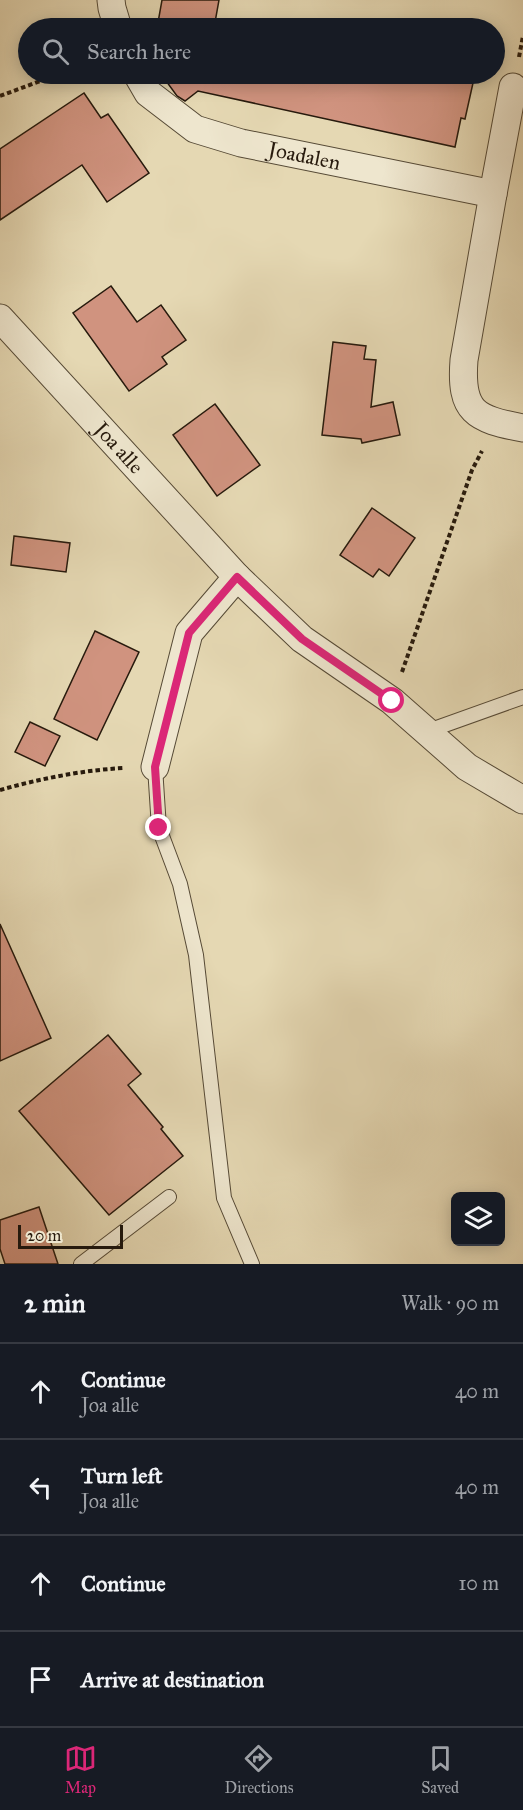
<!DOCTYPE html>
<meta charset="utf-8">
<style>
:root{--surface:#171b24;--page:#20242c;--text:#f1f3f6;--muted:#9ea1a6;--line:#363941;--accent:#db2777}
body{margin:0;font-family:"IM FELL Great Primer",serif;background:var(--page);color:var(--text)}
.controls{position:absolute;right:18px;bottom:18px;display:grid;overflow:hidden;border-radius:9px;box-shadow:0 3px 15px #0003}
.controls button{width:54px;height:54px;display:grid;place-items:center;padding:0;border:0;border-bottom:2px solid var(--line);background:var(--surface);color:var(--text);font:30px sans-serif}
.scale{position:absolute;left:18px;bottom:15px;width:105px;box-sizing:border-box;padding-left:6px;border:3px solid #271a0d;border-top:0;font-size:16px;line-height:21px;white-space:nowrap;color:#271a0d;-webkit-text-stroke:4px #eee6ce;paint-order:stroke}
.stop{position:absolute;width:18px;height:18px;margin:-14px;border:4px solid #db2777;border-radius:50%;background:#fff}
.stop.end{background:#db2777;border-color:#fff;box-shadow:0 2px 6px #0008}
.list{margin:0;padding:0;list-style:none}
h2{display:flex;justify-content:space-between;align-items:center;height:78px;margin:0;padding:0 24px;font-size:26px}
h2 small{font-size:20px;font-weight:400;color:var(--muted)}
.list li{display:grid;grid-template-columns:39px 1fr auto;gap:18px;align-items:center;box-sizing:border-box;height:96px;padding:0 24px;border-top:2px solid var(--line)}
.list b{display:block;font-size:22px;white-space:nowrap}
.list p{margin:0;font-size:20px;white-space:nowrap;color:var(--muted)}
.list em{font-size:20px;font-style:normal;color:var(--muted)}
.icon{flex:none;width:33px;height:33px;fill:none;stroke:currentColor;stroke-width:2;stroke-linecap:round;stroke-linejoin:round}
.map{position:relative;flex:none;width:523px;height:1264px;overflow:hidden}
.search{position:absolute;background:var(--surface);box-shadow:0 3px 15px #0003;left:18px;right:18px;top:18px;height:66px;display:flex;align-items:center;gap:15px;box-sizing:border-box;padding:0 21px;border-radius:33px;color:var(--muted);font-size:22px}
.sheet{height:462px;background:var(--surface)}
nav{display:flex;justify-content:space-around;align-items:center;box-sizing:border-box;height:84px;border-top:2px solid var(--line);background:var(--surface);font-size:16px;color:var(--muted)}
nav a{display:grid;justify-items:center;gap:3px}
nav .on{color:var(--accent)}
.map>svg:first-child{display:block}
.building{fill:#d0937f;stroke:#271a0d;stroke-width:1.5}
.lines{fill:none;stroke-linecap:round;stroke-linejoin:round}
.service-casing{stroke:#564a36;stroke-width:16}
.minor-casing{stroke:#564a36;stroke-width:29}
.path{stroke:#271a0d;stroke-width:4;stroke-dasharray:4.5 3;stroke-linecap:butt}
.service{stroke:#eee6ce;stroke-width:14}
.minor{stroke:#eee6ce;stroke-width:27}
.route{stroke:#db2777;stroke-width:8}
.labels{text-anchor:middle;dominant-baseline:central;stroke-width:4.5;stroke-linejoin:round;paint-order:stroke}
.street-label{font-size:21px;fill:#271a0d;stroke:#eee6ce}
</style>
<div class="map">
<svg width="523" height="1264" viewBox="0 0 523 1264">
<rect width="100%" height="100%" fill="#e5d8b3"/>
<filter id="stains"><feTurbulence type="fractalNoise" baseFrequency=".00333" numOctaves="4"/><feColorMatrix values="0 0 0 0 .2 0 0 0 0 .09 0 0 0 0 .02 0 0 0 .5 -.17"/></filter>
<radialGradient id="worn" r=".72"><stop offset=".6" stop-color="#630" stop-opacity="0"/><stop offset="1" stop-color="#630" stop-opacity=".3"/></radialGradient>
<!-- building -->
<g class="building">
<path d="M162,0H219L214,28H157Z"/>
<path d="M161,74H475L465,119L461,118L455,147L198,91L185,101L177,96Z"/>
<path d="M84,93L101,118L108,114L149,173L107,202L82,165L0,220V149Z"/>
<path d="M111,286L137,322L161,305L186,340L162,357L167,364L129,391L73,313Z"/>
<path d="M333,342L366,346L364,359L376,360L371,407L393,402L400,435L362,443L361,439L322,435Z"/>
<path d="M215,404L260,465L217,496L173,435Z"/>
<path d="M372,508L415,538L389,576L379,569L373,577L340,555Z"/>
<path d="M14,536L70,543L66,572L11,565Z"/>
<path d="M95,631L139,652L97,740L54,719Z"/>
<path d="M30,722L60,736L45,766L15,752Z"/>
<path d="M0,924L51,1038L0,1061Z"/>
<path d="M108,1035L141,1074L128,1085L163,1127L161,1129L183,1156L109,1215L19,1111Z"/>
<path d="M39,1207L58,1264H5L0,1249V1220Z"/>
</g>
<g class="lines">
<!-- service casing -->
<g class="service-casing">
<g id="service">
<path d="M428,731L523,697"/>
<path d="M155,767L159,828L180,884L196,955L224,1198L252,1264"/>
<path d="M81,1264L169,1197"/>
</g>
</g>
<!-- minor casing -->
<g class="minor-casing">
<g id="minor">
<path d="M111,0L112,8L118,28"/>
<path id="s1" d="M137,74L148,93L195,129L241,143L493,194L464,360C460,412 475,419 523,428"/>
<path d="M493,194L513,87"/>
<path id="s2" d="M0,318L237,577L302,639L392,701L467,767L523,800"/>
<path d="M155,767L189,633L237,577"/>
</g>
</g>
<!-- path -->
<g class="path">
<path d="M519,57L523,36"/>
<path d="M0,96L59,74"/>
<path d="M402,672L472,470L482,451"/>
<path d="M0,790C39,779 83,770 124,768"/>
</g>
<!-- service -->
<use href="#service" class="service"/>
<!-- minor -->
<use href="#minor" class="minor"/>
</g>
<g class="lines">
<!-- route -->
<path class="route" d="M159,828L155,767L189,633L237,577L302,639L392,701"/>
</g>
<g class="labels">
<!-- street labels -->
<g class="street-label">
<text stroke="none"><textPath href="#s1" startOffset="194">Joadalen</textPath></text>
<text stroke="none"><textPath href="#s2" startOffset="176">Joa alle</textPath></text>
</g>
</g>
<rect width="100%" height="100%" filter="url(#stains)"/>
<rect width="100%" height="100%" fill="url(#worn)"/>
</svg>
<div class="controls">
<button><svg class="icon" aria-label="layers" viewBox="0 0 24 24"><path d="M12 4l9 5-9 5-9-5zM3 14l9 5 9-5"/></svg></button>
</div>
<div class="scale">20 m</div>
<div class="stop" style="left:392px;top:701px"></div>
<div class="stop end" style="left:159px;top:828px"></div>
<div class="search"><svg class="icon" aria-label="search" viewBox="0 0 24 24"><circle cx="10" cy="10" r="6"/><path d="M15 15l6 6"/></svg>Search here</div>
</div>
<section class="sheet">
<h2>2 min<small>Walk · 90 m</small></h2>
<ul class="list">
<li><svg class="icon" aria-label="ahead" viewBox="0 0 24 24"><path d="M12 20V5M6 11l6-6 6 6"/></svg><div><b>Continue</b><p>Joa alle</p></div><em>40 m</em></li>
<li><svg class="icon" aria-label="left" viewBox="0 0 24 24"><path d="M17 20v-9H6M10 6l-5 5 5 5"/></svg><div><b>Turn left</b><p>Joa alle</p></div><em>40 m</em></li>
<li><svg class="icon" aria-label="ahead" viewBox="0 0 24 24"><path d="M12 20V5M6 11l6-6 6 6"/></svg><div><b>Continue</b></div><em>10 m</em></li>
<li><svg class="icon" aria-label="arrive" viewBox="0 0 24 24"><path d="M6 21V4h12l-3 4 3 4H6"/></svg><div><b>Arrive at destination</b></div></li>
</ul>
</section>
<nav>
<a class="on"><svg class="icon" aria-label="map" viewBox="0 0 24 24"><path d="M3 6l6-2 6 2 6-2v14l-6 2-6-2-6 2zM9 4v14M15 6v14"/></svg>Map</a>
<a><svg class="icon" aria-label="directions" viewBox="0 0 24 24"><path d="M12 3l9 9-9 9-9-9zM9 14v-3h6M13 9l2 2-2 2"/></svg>Directions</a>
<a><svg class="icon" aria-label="saved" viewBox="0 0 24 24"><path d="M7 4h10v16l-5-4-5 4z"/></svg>Saved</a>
</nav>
